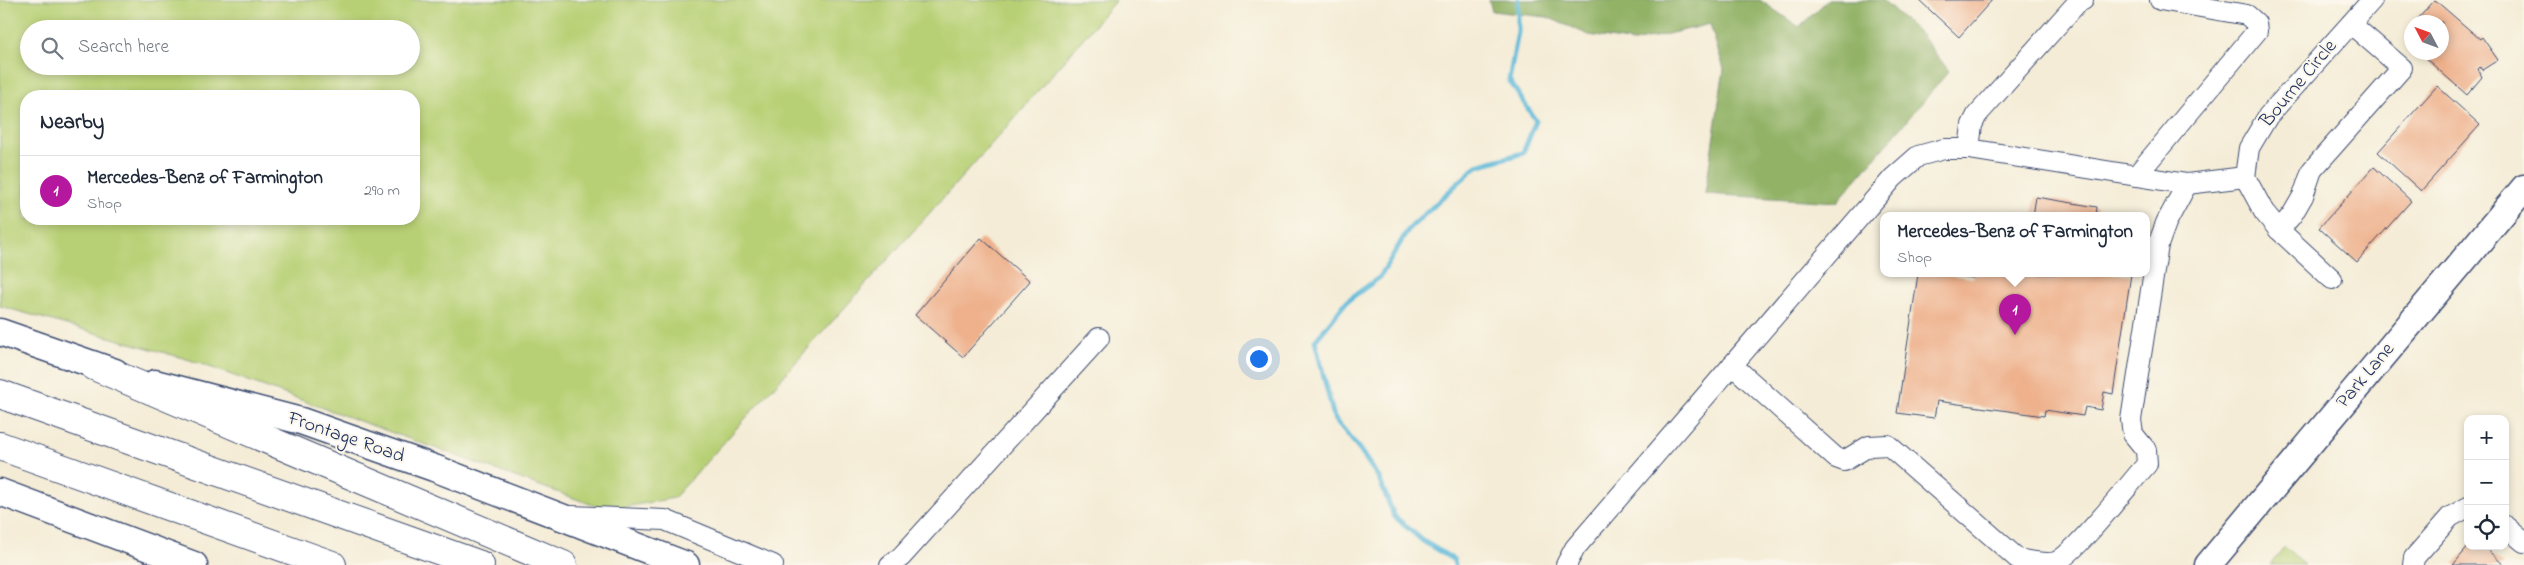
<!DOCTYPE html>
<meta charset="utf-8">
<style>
:root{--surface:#fff;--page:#f2f2f3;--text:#1f2937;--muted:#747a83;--line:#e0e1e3;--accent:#b5179e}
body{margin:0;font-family:"Indie Flower",sans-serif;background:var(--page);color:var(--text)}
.controls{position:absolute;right:15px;bottom:15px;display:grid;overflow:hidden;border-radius:10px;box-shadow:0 2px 8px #0003}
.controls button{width:45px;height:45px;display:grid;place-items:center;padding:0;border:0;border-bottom:1px solid var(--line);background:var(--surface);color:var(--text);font:25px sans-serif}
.compass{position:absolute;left:2404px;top:15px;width:45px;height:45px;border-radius:50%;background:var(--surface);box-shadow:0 2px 8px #0003;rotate:311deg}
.you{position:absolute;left:1258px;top:358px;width:18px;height:18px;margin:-12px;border:4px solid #fff;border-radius:50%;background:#1a73e8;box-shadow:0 0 0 8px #1a73e833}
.badge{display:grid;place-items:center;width:32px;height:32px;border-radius:50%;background:var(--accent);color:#fff;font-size:16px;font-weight:700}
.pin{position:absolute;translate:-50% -41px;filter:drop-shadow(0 1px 2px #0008)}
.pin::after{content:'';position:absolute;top:26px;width:18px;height:15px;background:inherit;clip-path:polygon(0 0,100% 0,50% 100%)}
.popup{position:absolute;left:1880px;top:212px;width:270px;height:65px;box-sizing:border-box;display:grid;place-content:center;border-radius:10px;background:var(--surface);filter:drop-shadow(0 1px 4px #0005);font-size:16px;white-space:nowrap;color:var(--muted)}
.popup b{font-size:19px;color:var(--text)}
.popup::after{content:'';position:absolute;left:50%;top:100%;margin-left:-10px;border:10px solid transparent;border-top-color:var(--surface)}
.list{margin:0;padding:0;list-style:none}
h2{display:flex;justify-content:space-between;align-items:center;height:65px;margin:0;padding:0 20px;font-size:21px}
h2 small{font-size:16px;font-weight:400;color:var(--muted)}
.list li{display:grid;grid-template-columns:32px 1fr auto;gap:15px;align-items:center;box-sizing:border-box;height:70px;padding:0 20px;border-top:1px solid var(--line)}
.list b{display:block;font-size:19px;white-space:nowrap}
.list p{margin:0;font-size:16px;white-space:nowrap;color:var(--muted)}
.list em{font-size:16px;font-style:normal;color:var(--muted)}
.icon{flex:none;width:28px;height:28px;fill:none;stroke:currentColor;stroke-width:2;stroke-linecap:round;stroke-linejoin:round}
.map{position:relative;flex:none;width:2524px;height:565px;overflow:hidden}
.search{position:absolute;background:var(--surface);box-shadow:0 2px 8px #0003;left:20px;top:20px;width:400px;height:55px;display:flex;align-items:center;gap:12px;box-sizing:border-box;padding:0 18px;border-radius:28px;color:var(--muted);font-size:19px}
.panel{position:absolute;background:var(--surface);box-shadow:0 2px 8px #0003;left:20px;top:90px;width:400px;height:135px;border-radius:20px}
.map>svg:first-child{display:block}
.green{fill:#b8d074;stroke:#6a8069;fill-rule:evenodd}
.forest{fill:#92b266;stroke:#567062}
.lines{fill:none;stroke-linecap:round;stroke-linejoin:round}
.stream{stroke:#5bb8d9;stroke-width:5}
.building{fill:#eeb18c}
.minor-casing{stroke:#3c4b70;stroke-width:22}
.major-casing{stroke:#3c4b70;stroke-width:29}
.highway-casing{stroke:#3c4b70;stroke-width:30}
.minor{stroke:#fff;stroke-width:20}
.major{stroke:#fff;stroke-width:26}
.highway{stroke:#fff;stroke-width:28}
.labels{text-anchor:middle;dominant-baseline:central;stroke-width:4;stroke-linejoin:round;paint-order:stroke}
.street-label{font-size:20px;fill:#1b2f5e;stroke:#fbf7ec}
</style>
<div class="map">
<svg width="2524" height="565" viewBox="0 0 2524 565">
<rect width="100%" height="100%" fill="#fbf7ec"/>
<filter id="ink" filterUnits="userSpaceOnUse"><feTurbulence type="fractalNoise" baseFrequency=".02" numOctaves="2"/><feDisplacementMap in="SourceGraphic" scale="10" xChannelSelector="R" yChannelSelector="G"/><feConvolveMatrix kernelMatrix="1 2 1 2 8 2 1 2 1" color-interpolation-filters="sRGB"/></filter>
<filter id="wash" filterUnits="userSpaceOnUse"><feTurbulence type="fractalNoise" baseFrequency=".0096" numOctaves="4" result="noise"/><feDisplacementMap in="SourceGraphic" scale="20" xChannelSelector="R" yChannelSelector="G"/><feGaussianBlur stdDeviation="1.12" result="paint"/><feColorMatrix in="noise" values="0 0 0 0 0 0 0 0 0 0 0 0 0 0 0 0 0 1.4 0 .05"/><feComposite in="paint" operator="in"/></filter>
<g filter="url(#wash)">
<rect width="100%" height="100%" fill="#f4ecd6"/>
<!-- green -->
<g class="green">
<path d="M0,0H1116L1012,121L674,498L607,510L190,360L0,306ZM29,29H411V66H29ZM26,96H414V219H26Z"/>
<path d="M2284,547L2305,565H2270Z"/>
</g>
<!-- forest -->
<path class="forest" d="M1489,0H1760L1799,27L1828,0H1883L1920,34L1949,71L1837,202L1705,194L1724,69L1710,24L1634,42L1589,35L1547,17L1492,11Z"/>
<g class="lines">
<!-- stream -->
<path class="stream" d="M1455,565L1454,560L1423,541L1394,516L1379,478L1357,446L1334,418L1315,341L1347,301L1380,277L1408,230L1458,183L1477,166L1523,153L1536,121L1509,80L1518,32V0"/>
</g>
<g id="blocks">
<!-- building -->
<g class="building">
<path d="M1919,0H1992L1959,37Z"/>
<path d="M2435,0L2480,39L2482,37L2498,60L2482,70L2480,67L2478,69L2482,77L2467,95L2423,56L2425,52H2442V22H2415Z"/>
<path d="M2437,86L2480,125L2421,191L2378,152Z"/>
<path d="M2374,167L2411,201L2357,262L2319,228Z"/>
<path d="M2036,197L2097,207L2096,216H2033Z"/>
<path d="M981,238L1030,281L963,357L915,315Z"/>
<path d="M1918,274H1943L1973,278L1974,274H2131L2113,394L2104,392L2101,410L2085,407L2083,416L2045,410L2044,416L1937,401L1934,418L1897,413Z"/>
<path d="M2469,546H2483L2504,565H2453Z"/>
</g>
</g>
</g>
<g filter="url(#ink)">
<use href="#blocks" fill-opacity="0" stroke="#3c4b70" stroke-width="1"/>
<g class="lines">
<!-- minor casing -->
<g class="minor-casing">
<g id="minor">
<path d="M1969,149L1972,125L1977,115L2077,3L2083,0"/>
<path d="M2136,176L2257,31L2256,23L2247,15L2160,0"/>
<path d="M2245,177L2249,148L2268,116L2372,0"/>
<path d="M2245,177L2264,212L2279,230L2332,279"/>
<path d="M2279,230L2292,215L2303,196L2312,170L2402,68L2351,24"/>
<path d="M1732,365L1836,458L1844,461L1869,446L1888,445L2018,559C2029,561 2045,565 2056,562C2076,553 2129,484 2147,464L2146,450L2133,434L2131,420L2158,245L2166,223L2187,184"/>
<path d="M571,516L665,520L773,565"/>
<path d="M2505,526L2524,542"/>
<path d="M890,565L901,557L1099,338"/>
<path d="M1566,565L1575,548L1893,178L1918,156L1944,149H1969L2187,184L2245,177"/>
<path d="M2413,565L2414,558L2450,517L2468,507"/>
</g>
</g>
<!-- major casing -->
<g class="major-casing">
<g id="major">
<path d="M0,332L115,372"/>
<path d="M155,383L301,421L434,468L686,565"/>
<path d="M0,492L194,565"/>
<path d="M2208,565L2524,188"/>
</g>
</g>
<!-- highway casing -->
<g class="highway-casing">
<g id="highway">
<path d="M94,366L563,565"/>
<path d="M0,394L480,565"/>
<path d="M0,446L332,565"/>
</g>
</g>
<!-- minor -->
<use href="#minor" class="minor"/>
<!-- major -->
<use href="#major" class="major"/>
<!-- highway -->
<use href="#highway" class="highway"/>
</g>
</g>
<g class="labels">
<!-- street labels -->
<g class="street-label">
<text transform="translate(2299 84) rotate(-50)">Bourne Circle</text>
<text transform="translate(2366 376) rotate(-50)">Park Lane</text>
<text transform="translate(346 438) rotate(19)">Frontage Road</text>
</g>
</g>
</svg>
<div class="controls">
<button>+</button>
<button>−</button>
<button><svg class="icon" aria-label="locate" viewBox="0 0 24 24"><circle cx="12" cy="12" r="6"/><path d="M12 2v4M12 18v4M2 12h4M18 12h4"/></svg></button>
</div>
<svg class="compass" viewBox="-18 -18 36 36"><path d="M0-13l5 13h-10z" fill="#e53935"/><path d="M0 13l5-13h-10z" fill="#747a83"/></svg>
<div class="you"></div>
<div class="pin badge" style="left:2015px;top:335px">1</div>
<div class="popup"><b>Mercedes-Benz of Farmington</b>Shop</div>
<div class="search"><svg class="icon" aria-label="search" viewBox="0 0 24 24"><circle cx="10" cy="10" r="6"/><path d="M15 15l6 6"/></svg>Search here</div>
<section class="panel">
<h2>Nearby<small></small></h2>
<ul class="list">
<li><span class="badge">1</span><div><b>Mercedes-Benz of Farmington</b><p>Shop</p></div><em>290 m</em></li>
</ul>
</section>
</div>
